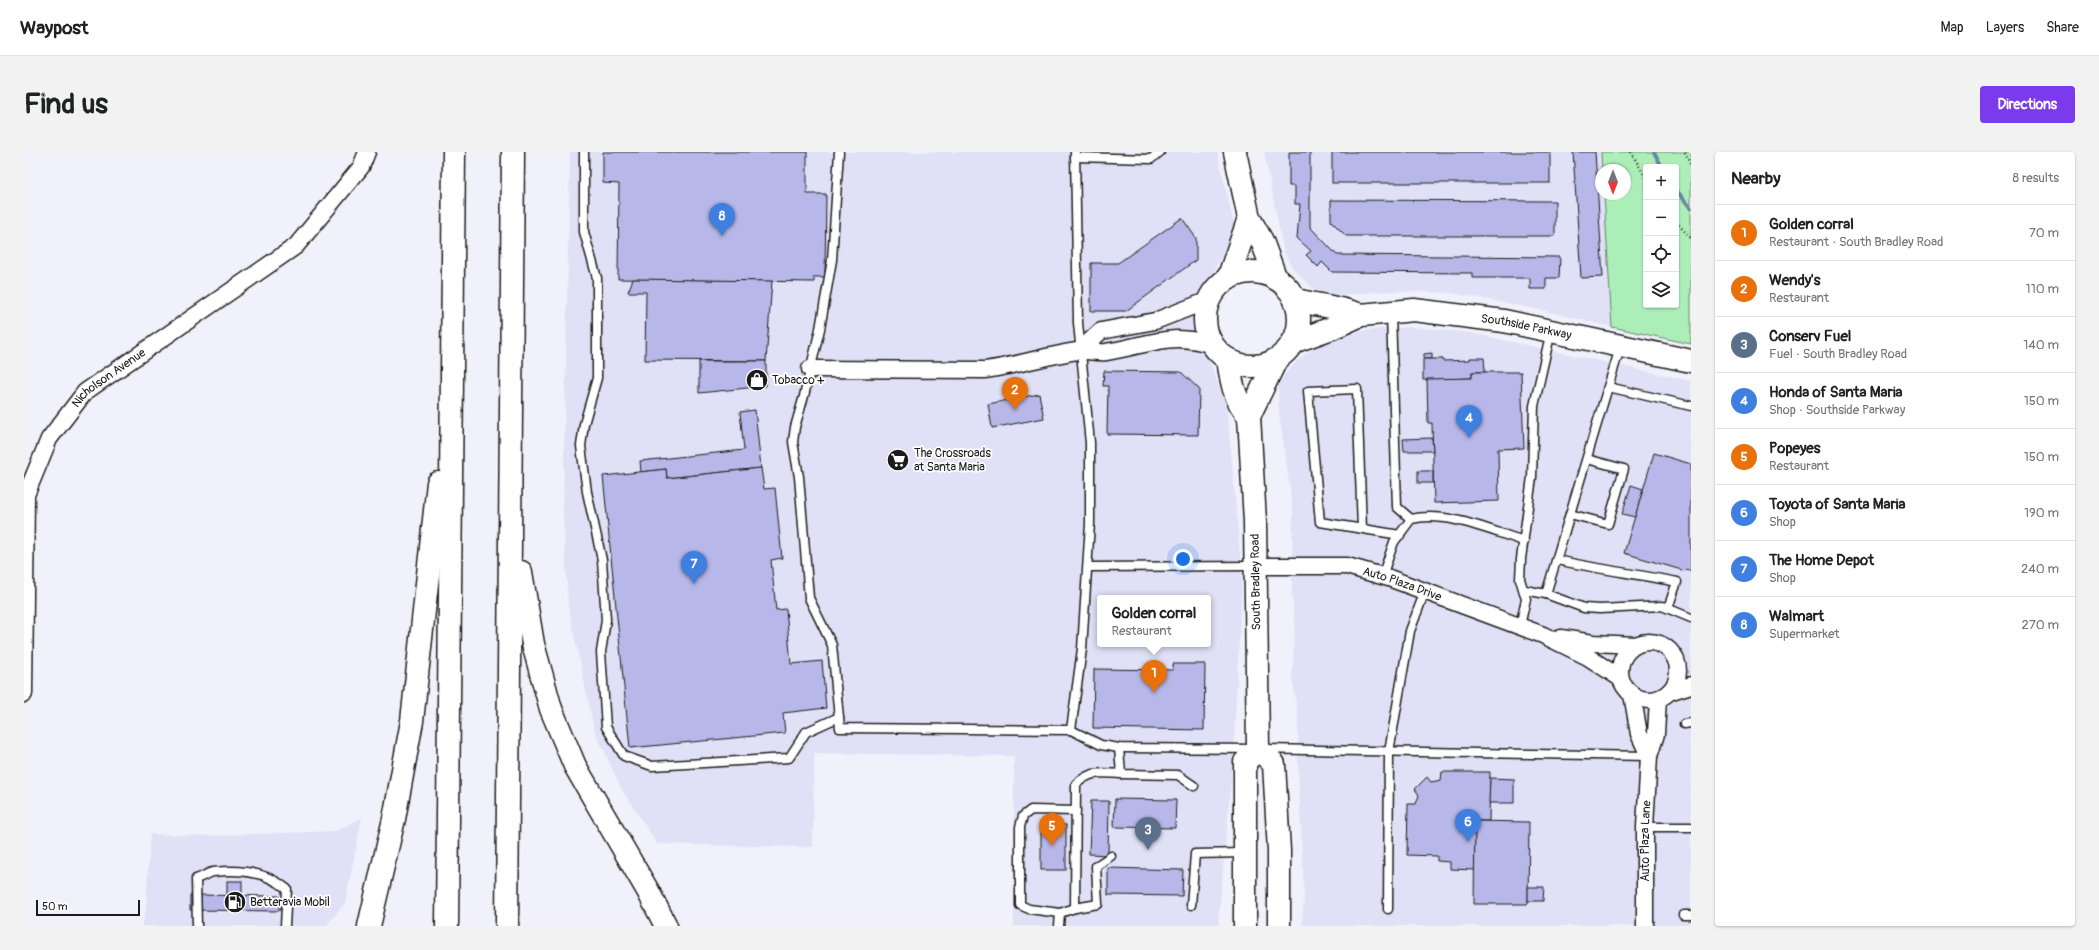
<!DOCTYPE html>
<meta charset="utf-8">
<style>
:root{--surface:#fff;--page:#f2f2f2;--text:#202124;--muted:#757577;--line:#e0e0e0;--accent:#7c3aed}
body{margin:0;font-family:Pangolin,sans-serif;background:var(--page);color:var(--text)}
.controls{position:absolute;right:12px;top:12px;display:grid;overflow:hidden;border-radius:4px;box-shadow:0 1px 3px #0004}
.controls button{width:36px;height:36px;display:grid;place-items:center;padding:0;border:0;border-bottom:1px solid var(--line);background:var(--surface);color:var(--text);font:20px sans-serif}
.compass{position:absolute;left:1571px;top:12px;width:36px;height:36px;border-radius:50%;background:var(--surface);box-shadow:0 1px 3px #0004;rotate:180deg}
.scale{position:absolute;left:12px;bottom:10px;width:104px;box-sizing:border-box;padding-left:4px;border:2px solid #1c1c1c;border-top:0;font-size:11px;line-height:14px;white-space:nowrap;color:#1c1c1c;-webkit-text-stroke:3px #fff;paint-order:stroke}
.you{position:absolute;left:1159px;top:407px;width:14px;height:14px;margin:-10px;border:3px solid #fff;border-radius:50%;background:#1a73e8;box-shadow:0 0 0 6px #1a73e833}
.badge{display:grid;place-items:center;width:26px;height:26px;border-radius:50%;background:var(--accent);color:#fff;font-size:13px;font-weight:700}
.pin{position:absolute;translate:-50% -33px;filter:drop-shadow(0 1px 2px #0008)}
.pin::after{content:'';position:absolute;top:21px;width:14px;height:12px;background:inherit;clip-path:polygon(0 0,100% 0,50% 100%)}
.popup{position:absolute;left:1073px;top:443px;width:114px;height:52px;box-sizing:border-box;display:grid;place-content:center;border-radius:4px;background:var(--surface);filter:drop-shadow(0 1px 3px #0005);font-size:13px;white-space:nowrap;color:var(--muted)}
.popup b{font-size:15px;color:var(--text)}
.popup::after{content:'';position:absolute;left:50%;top:100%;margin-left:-8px;border:8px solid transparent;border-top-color:var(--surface)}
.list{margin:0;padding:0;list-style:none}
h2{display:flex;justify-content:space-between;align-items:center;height:52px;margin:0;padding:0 16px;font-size:17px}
h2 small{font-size:13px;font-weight:400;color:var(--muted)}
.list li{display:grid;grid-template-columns:26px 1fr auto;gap:12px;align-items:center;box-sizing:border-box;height:56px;padding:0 16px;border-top:1px solid var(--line)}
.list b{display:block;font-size:15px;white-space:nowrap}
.list p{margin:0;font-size:13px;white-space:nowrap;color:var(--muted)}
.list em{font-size:13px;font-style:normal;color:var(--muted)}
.icon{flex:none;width:22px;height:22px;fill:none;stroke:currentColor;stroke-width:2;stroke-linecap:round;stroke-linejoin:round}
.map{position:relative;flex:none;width:1667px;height:774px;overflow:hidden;border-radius:4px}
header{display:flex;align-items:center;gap:24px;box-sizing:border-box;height:56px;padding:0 20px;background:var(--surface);border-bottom:1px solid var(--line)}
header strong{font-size:19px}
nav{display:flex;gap:22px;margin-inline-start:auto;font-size:14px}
.intro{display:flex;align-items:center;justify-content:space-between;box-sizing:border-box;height:96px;padding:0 24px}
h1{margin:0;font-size:28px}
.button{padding:10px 18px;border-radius:4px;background:var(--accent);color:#fff;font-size:14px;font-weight:700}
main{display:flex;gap:24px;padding:0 24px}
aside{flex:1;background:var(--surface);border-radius:4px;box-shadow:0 1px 3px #0004}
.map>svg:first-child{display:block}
.built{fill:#e0e0f6;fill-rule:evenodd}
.green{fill:#aceeb8;stroke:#64856a;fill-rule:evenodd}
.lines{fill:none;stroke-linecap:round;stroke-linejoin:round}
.stream{stroke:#6887a0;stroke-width:4}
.building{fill:#b7b7e9;stroke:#1c1c1c}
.lane-casing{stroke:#1c1c1c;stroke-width:11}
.street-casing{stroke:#1c1c1c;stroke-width:19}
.secondary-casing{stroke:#1c1c1c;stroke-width:25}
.highway-casing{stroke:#1c1c1c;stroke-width:25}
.path{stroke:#1c1c1c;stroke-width:2.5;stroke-dasharray:1 3;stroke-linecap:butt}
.lane{stroke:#fff;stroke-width:8}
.street{stroke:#fff;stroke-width:16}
.secondary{stroke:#fff;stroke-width:22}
.highway{stroke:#fff;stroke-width:22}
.labels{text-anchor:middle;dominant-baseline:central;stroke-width:3.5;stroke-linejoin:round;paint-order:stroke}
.street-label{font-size:12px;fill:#1c1c1c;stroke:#fff}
.poi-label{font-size:12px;fill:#1c1c1c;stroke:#fff;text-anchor:start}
</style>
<header>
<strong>Waypost</strong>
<nav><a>Map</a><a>Layers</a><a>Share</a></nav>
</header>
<div class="intro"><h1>Find us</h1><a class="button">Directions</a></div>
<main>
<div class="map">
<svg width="1667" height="774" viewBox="0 0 1667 774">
<rect width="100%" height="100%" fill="#f1f1fb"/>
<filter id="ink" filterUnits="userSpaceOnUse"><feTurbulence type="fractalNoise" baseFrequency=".025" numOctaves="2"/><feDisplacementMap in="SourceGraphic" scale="8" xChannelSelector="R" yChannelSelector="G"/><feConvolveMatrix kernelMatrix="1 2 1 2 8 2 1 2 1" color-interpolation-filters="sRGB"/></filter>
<g filter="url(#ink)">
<!-- built -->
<g class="built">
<path d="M546,0H1193L1211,77L1182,135L1186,210L1203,256L1218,425L1209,607L1194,774H990V604L790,601L789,695L633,692L597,636L570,577L544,453L539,359ZM1076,446H1184V492H1076Z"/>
<path d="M1240,0H1577V42H1580L1588,175L1517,158L1429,141L1359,139L1306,144L1291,138L1270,118L1260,101Z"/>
<path d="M1388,175L1447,181L1667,229V774H1278L1280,744L1274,610V563L1268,525L1271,475L1268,443L1269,358L1255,260L1254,235L1261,222L1273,209L1296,192L1306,190L1314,184L1343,178Z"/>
<path d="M338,666L321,751L302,774H118L122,758L126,682L177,684L312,679Z"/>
</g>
<!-- green -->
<path class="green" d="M1577,0H1667V192L1588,175L1580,42H1601V18H1578ZM1622,15H1652V153H1622Z"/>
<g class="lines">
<!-- stream -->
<g class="stream">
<path d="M1630,0L1638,15"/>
<path d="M1652,38L1667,56"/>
</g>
</g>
<!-- building -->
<g class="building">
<path d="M579,0H783V42H802L801,125H790V130L594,127L595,32L579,31Z"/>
<path d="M1265,0H1286V75L1313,103L1536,105L1535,126H1522V137H1506V126H1448V121L1308,120L1298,110L1294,115L1282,103L1287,99L1273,86L1276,52H1271V34H1265Z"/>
<rect x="1308" y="0" width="218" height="31"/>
<path d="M1549,0H1571L1579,125L1557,126Z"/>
<path d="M1307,48L1531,49V84H1322L1307,69Z"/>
<path d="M1158,66L1172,86V108L1102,159H1067V111H1094Z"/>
<path d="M609,127L748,129L742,209L621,208L622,140H604Z"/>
<path d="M1408,201V207H1400V202Z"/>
<path d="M1446,206H1460L1461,220H1448V226L1399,228V207H1419V209L1446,208Z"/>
<path d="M675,209H742V234L675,241Z"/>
<path d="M1080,219L1157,220L1175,237L1174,283L1083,282L1084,234H1079Z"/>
<path d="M1448,220H1497L1500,296L1474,297L1475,349L1410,351L1408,271H1404L1403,227L1448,226Z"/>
<path d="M1015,242L1020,266L968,276L964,252Z"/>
<path d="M731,258L737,316L643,326L642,317L617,320L616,309L720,298L716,260Z"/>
<path d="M1408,286L1409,299H1380L1379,287Z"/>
<path d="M1630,301L1667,312V419L1662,417L1661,419L1600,401Z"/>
<path d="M737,316L740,337L751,336L758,406L747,408L752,458L762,457L767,512L798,509L802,556L759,561L761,581L606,596L579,324L642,317L643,326Z"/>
<rect x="1394" y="319" width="15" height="12"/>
<path d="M1607,333L1619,337L1611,365L1598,362Z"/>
<path d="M1149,512H1181L1180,578L1069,576L1070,517L1149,518Z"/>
<path d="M1418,620H1466L1465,669H1451V718L1426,717V710L1413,709V704L1383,703L1384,652H1392L1395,643L1391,637L1403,625L1407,630L1417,628Z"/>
<path d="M1466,626L1490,627V651H1465Z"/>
<path d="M1091,647L1152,648L1151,676L1090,675Z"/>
<path d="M1067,649H1085L1084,703L1065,702Z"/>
<path d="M1451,669L1505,670L1504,752H1450Z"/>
<rect x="1017" y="673" width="25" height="45"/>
<path d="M1084,716L1159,718L1158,744L1084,743Z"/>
<rect x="203" y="729" width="15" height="15"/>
<path d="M1504,735H1520L1519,749H1504Z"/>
<path d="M166,743L255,744V759L166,758Z"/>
</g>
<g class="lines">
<!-- lane casing -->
<g class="lane-casing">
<g id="lane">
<path d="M560,0V80L573,126V226L560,272L557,294L563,340L578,408L582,468L577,500L582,575L600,604L628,614L765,606L782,580L815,565"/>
<path d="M815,0L808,108L796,177L780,244L771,275L769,290L775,325L785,446L808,493L816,576L1047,578L1058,497L1066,371V291L1054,171L1051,0"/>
<path d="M1051,5L1127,7L1136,0"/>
<path d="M1367,161L1373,355L1387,367"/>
<path d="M1584,235L1596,196"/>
<path d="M1546,362L1584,372L1600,317L1563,307"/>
<path d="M1338,377L1333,237L1284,239L1296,370L1376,383"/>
<path d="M1533,408C1573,417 1613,422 1653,430L1644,456"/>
<path d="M1064,415L1231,414"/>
<path d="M1358,424L1370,390L1387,367C1424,359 1464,378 1500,389"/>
<path d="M1501,438L1522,442L1584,235L1667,254"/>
<path d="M1522,442L1560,456L1576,457L1638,454L1667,466"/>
<path d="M1496,474L1502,447L1496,427L1497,407L1508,325L1510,254L1527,179"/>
<path d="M1660,572L1667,571"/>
<path d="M1047,578L1077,593L1095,596L1234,597L1625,604"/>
<path d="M1095,596L1097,622L1154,623L1170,634"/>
<path d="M1621,675H1667"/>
<path d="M1167,753L1171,702L1220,701"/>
<path d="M1051,756L1052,632C1068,618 1076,621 1097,622"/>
<path d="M1364,757L1365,600L1386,479L1401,439"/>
<path d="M1036,761L1005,757L996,753V675L999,664L1007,658L1052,659"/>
<path d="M1660,763H1667"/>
<path d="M173,774L172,727C178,725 184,721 189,720C215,717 243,720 263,737L261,774"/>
<path d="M1035,774L1036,761L1051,756L1074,752L1072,714L1087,704"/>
</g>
</g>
<!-- street casing -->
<g class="street-casing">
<g id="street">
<path d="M1055,199L1077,179L1131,169L1185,148"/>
<path d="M786,217L961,218C993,214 1023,203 1054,199C1063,198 1073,201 1082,200C1123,194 1147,178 1190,194"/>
<path id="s1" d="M1232,414H1323L1365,426L1519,483L1564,505L1596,526"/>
<path d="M1537,486L1569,491L1612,493"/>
<circle cx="1625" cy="519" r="29"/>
<path d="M1645,540L1667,533"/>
<path id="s2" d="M0,542L2,343L25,287L61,240L272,94L337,15L343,0"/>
<path d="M1608,542L1615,582L1625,604"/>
<path id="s3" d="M1621,774V675L1625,604L1632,582L1634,547"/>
</g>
</g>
<!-- secondary casing -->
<g class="secondary-casing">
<g id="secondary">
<path d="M1211,0L1225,66L1238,89L1252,127"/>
<circle cx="1228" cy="167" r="47"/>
<path d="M1204,127L1225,66"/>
<path d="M1271,148C1293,153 1315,155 1337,163"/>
<path id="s4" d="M1269,190L1308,176L1337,163L1390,158L1480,169L1667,209"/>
<path d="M1204,207C1207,228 1210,248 1225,264"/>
<path d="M1234,597L1250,612L1255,699V774"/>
<path d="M1221,774V610L1234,597L1231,370L1225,264L1252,208"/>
</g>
</g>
<!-- highway casing -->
<g class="highway-casing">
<g id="highway">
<path d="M497,420L509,492L527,557L551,614L624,739L642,774"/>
<path d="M345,774L370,667L388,569L414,331"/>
<path d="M423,774L430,0"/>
<path d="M483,774L489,0"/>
</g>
</g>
<!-- path -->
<g class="path">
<path d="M1607,0L1622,26"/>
<path d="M1661,0L1667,14"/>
<path d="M1652,70L1667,86"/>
</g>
<!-- lane -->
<use href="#lane" class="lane"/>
<!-- street -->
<use href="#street" class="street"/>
<!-- secondary -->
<use href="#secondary" class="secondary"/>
<!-- highway -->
<use href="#highway" class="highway"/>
</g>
</g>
<!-- icons -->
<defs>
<g id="shop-disc" transform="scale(1.15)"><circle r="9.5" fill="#1c1c1c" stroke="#fff"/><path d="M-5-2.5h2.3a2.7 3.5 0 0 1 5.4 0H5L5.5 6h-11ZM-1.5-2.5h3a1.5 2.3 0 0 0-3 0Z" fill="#fff"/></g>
<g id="supermarket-disc" transform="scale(1.15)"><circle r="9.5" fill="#1c1c1c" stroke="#fff"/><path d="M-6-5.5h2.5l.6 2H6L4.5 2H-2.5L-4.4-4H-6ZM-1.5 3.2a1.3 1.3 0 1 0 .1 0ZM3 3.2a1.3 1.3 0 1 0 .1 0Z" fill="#fff"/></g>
<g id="fuel-disc" transform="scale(1.15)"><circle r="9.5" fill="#1c1c1c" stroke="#fff"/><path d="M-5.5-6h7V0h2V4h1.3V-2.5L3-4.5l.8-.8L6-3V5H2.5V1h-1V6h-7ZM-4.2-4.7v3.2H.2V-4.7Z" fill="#fff"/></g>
</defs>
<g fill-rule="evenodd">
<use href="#shop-disc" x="733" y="228"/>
<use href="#supermarket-disc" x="874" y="308"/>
<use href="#fuel-disc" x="211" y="750"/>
</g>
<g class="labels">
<!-- street labels -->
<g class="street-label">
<text stroke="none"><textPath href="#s4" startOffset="240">Southside Parkway</textPath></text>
<text stroke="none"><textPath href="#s2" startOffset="346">Nicholson Avenue</textPath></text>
<text transform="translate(1232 430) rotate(-91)">South Bradley Road</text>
<text stroke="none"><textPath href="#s1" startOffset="149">Auto Plaza Drive</textPath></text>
<text stroke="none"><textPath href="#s3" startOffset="85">Auto Plaza Lane</textPath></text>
</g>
<!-- poi labels -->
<g class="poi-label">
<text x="748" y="228">Tobacco +</text>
<text x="890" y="301">The Crossroads<tspan x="890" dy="14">at Santa Maria</tspan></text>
<text x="226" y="750">Betteravia Mobil</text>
</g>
</g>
</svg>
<div class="controls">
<button>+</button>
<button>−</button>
<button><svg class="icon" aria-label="locate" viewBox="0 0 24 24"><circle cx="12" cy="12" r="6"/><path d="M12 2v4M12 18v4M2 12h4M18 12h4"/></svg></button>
<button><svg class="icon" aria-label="layers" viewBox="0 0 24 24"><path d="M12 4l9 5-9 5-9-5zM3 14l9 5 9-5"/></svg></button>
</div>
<svg class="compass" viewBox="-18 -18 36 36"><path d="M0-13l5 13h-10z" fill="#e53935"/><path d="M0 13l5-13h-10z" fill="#757577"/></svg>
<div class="scale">50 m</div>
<div class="you"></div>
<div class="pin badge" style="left:1130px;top:541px;background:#e8710a">1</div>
<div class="popup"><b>Golden corral</b>Restaurant</div>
<div class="pin badge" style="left:991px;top:258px;background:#e8710a">2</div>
<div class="pin badge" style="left:1124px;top:698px;background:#5c6f8a">3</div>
<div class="pin badge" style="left:1445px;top:286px;background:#3f7fe0">4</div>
<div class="pin badge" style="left:1028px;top:694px;background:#e8710a">5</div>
<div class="pin badge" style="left:1444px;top:690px;background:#3f7fe0">6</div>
<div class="pin badge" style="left:670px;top:432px;background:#3f7fe0">7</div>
<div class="pin badge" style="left:698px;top:84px;background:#3f7fe0">8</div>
</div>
<aside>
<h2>Nearby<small>8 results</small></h2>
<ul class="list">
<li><span class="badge" style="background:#e8710a">1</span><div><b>Golden corral</b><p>Restaurant · South Bradley Road</p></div><em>70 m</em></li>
<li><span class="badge" style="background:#e8710a">2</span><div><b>Wendy's</b><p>Restaurant</p></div><em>110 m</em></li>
<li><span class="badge" style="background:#5c6f8a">3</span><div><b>Conserv Fuel</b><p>Fuel · South Bradley Road</p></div><em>140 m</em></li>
<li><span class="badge" style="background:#3f7fe0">4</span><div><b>Honda of Santa Maria</b><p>Shop · Southside Parkway</p></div><em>150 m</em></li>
<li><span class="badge" style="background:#e8710a">5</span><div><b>Popeyes</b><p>Restaurant</p></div><em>150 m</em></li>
<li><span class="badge" style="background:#3f7fe0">6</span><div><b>Toyota of Santa Maria</b><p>Shop</p></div><em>190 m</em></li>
<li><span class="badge" style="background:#3f7fe0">7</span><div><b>The Home Depot</b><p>Shop</p></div><em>240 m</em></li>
<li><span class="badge" style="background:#3f7fe0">8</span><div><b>Walmart</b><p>Supermarket</p></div><em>270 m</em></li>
</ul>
</aside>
</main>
